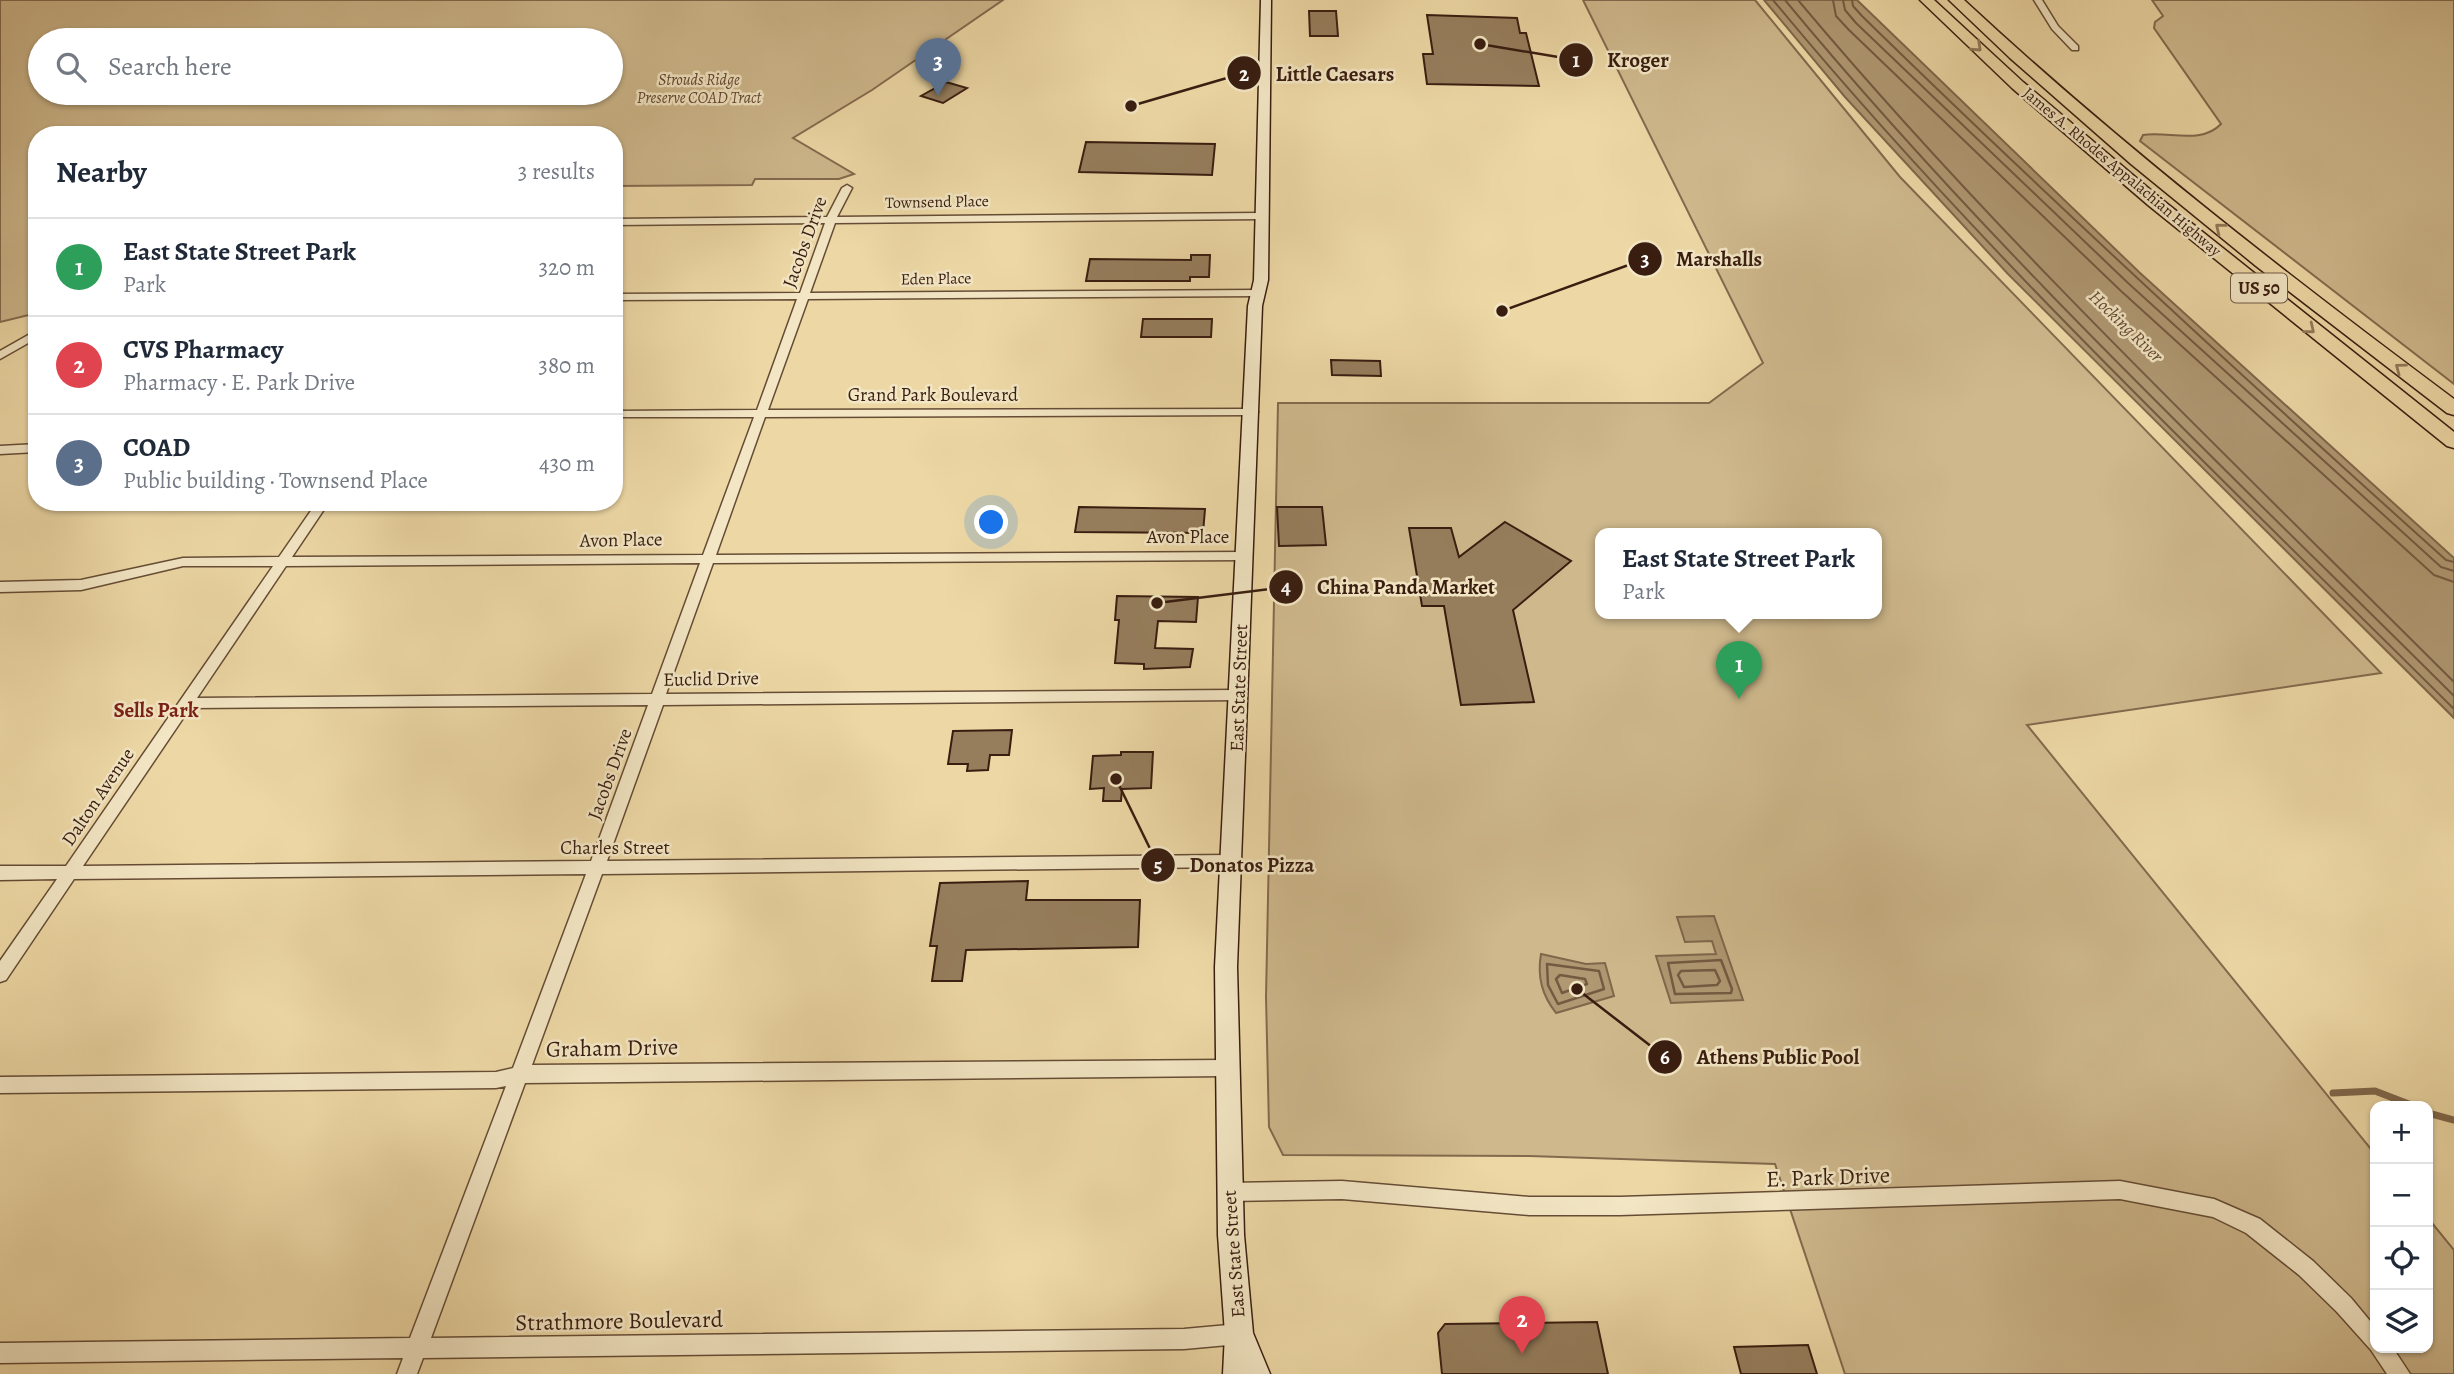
<!DOCTYPE html>
<meta charset="utf-8">
<style>
:root{--surface:#fff;--page:#f6f6f7;--text:#1f2937;--muted:#747a83;--line:#e0e1e3;--accent:#1a73e8}
body{margin:0;font-family:Alegreya,serif;background:var(--page);color:var(--text)}
.controls{position:absolute;right:21px;bottom:21px;display:grid;overflow:hidden;border-radius:14px;box-shadow:0 2px 5px #0004}
.controls button{width:63px;height:63px;display:grid;place-items:center;padding:0;border:0;border-bottom:2px solid var(--line);background:var(--surface);color:var(--text);font:35px sans-serif}
.you{position:absolute;left:992px;top:523px;width:24px;height:24px;margin:-18px;border:5px solid #fff;border-radius:50%;background:#1a73e8;box-shadow:0 0 0 10px #1a73e833}
.badge{display:grid;place-items:center;width:46px;height:46px;border-radius:50%;background:var(--accent);color:#fff;font-size:23px;font-weight:700}
.pin{position:absolute;translate:-50% -58px;filter:drop-shadow(0 2px 4px #0008)}
.pin::after{content:'';position:absolute;top:37px;width:24px;height:21px;background:inherit;clip-path:polygon(0 0,100% 0,50% 100%)}
.popup{position:absolute;left:1595px;top:528px;width:287px;height:91px;box-sizing:border-box;display:grid;place-content:center;border-radius:14px;background:var(--surface);filter:drop-shadow(0 2px 5px #0005);font-size:23px;white-space:nowrap;color:var(--muted)}
.popup b{font-size:26px;color:var(--text)}
.popup::after{content:'';position:absolute;left:50%;top:100%;margin-left:-14px;border:14px solid transparent;border-top-color:var(--surface)}
.list{margin:0;padding:0;list-style:none}
h2{display:flex;justify-content:space-between;align-items:center;height:91px;margin:0;padding:0 28px;font-size:30px}
h2 small{font-size:23px;font-weight:400;color:var(--muted)}
.list li{display:grid;grid-template-columns:46px 1fr auto;gap:21px;align-items:center;box-sizing:border-box;height:98px;padding:0 28px;border-top:2px solid var(--line)}
.list b{display:block;font-size:26px;white-space:nowrap}
.list p{margin:0;font-size:23px;white-space:nowrap;color:var(--muted)}
.list em{font-size:23px;font-style:normal;color:var(--muted)}
.icon{flex:none;width:38px;height:38px;fill:none;stroke:currentColor;stroke-width:2;stroke-linecap:round;stroke-linejoin:round}
.map{position:relative;flex:none;width:2454px;height:1374px;overflow:hidden}
.search{position:absolute;background:var(--surface);box-shadow:0 2px 5px #0004;left:28px;top:28px;width:595px;height:77px;display:flex;align-items:center;gap:18px;box-sizing:border-box;padding:0 24px;border-radius:38px;color:var(--muted);font-size:26px}
.panel{position:absolute;background:var(--surface);box-shadow:0 2px 5px #0004;left:28px;top:126px;width:595px;height:385px;border-radius:28px}
.map>svg:first-child{display:block}
.green{fill:#ceb88c;stroke:#836a4e;stroke-width:2;fill-rule:evenodd}
.water{fill:#af9872;stroke:#7f674b;stroke-width:2}
.lines{fill:none;stroke-linecap:round;stroke-linejoin:round}
.shore-far1{stroke:#745a41;stroke-width:2}
.shore{stroke:#745a41;stroke-width:2.5}
.stream{stroke:#7f674b;stroke-width:7}
.building{fill:#967e5d;stroke:#381d10;stroke-width:2}
.minor-casing{stroke:#654c35;stroke-width:3}
.secondary-casing{stroke:#381d10;stroke-width:3}
.motorway-casing{stroke:#381d10;stroke-width:3}
.minor{fill:#f3e6c4;fill-rule:evenodd}
.secondary{fill:#f3e6c4;fill-rule:evenodd}
.motorway{fill:#edd8a5;fill-rule:evenodd}
.oneway{stroke:#927a5a}
.labels{text-anchor:middle;dominant-baseline:central;stroke-width:5;stroke-linejoin:round;paint-order:stroke}
.far-park-label{font-size:16px;font-style:italic;fill:#5e442f;stroke:#f3e6c4}
.far-street-label{font-size:16px;fill:#381d10;stroke:#f3e6c4}
.shield{fill:#f3e6c4;stroke:#705946;stroke-width:2}
.shield-label{font-size:18px;font-weight:bold;fill:#381d10}
.far-water-label{font-size:18px;font-style:italic;fill:#624832;stroke:#f3e6c4}
.street-label{font-size:19px;fill:#381d10;stroke:#f3e6c4}
.neighbourhood-label{font-size:21px;font-weight:bold;fill:#7a1f14;stroke:#f3e6c4}
.near-street-label{font-size:23px;fill:#381d10;stroke:#f3e6c4}
.leader{fill:none;stroke:#381d10;stroke-width:2.5}
.callout-dot{fill:#381d10;stroke:#f3e6c4;stroke-width:2.5}
.mark-label{font-size:21px;text-anchor:middle;font-weight:bold;fill:#fff}
.callout-label{font-size:21px;text-anchor:middle;font-weight:bold;fill:#381d10;stroke:#f3e6c4;stroke-width:5;stroke-linejoin:round;paint-order:stroke}
</style>
<div class="map">
<svg width="2454" height="1374" viewBox="0 0 2454 1374">
<rect width="100%" height="100%" fill="#edd8a5"/>
<filter id="stains"><feTurbulence type="fractalNoise" baseFrequency=".00286" numOctaves="4"/><feColorMatrix values="0 0 0 0 .2 0 0 0 0 .09 0 0 0 0 .02 0 0 0 .5 -.17"/></filter>
<radialGradient id="worn" r=".72"><stop offset=".6" stop-color="#630" stop-opacity="0"/><stop offset="1" stop-color="#630" stop-opacity=".3"/></radialGradient>
<!-- green -->
<g class="green">
<path d="M0,0H1003L872,90L793,138L854,174L839,179H755L752,185L614,186V135H37V313L0,322ZM40,40H611V93H40Z"/>
<path d="M1583,0H1755L1900,177L2381,673L2027,725L2375,1154V1348H2428V1218L2454,1250V1374H1845L1775,1164L1529,1156L1283,1155L1269,1127L1266,997L1278,403H1709L1763,363ZM1601,533H1877V613H1601Z"/>
<path d="M2152,0H2454V384L2140,141L2143,135C2169,131 2201,145 2221,124L2154,28L2155,22L2163,16Z"/>
</g>
<!-- water -->
<g class="water">
<path d="M1764,0H1857L2139,272L2454,558V718L2008,274L1845,97Z"/>
<path d="M1714,916L1743,1000L1671,1003L1656,956L1716,954L1712,941L1685,942L1677,917Z"/>
<path d="M1541,954L1586,964L1605,963L1614,996L1556,1013C1542,995 1537,977 1541,954Z"/>
</g>
<g class="lines">
<!-- shore-far1 -->
<g class="shore-far1">
<path d="M1773,0C1982,253 2222,478 2454,709"/>
<path d="M1785,0C1990,248 2226,469 2454,696"/>
<path d="M1798,0C2001,242 2231,459 2454,682"/>
<path d="M1833,0L1836,16L1849,30L2121,291L2434,575L2454,582"/>
<path d="M1843,0L1845,10L1856,23L2128,283L2441,567L2454,571"/>
<path d="M1852,0L1853,6L1862,16C2052,202 2248,382 2446,560L2454,562"/>
</g>
<!-- shore -->
<g class="shore">
<path d="M1721,960L1732,989L1731,993L1675,994L1668,963Z"/>
<path d="M1547,964L1599,971L1604,989L1558,1004L1548,985Z"/>
<path d="M1715,970L1720,981L1717,985L1684,987L1678,975L1681,971Z"/>
<path d="M1560,975L1585,979L1587,984L1562,993L1556,979Z"/>
</g>
<!-- stream -->
<g class="stream">
<path d="M2333,1093L2375,1091L2414,1106"/>
<path d="M2428,1113L2454,1120"/>
</g>
</g>
<!-- building -->
<g class="building">
<path d="M1309,11H1336L1338,36H1310Z"/>
<path d="M1427,15L1517,18L1520,33H1526L1539,86L1427,84L1423,54H1433Z"/>
<path d="M946,82L967,88L943,103L921,96Z"/>
<path d="M1086,142L1215,144L1212,175L1079,172Z"/>
<path d="M1191,255H1210L1209,277H1190V281H1086L1090,259L1191,260Z"/>
<path d="M1143,319H1212L1211,337H1141Z"/>
<path d="M1331,360L1380,361L1381,376L1332,375Z"/>
<path d="M1079,507L1205,509L1203,533L1075,532Z"/>
<path d="M1277,507H1322L1326,545L1279,546Z"/>
<path d="M1505,522L1571,561L1513,610L1534,702L1461,705L1444,606H1422L1409,528H1451L1459,557Z"/>
<path d="M1117,596L1198,597L1196,622L1158,621L1155,648L1193,649L1190,667L1144,669V664L1115,663L1119,620H1115Z"/>
<path d="M1012,730L1009,755H990L988,770L967,771L968,764H948L953,731Z"/>
<path d="M1121,752H1153L1151,788L1122,789L1121,801H1103L1104,788L1090,789L1093,756L1121,755Z"/>
<path d="M1028,881L1026,900H1140L1138,947L966,950L962,981H932L937,946H930L940,883Z"/>
<path d="M1597,1322L1608,1374H1442L1438,1333L1445,1324Z"/>
<path d="M1808,1345L1817,1374H1741L1734,1347Z"/>
</g>
<g class="lines">
<!-- minor casing -->
<g class="minor-casing">
<g id="minor">
<path d="M2034,0H2042L2058,26L2078,46V50H2072L2052,29Z"/>
<path d="M847,185L852,188L837,217L1261,213L1266,216L1261,219L835,223L810,293L1259,290L1264,293L1259,296L808,299L768,410L1252,409L1258,412L1252,415L765,417L716,555L1245,552L1251,556L1245,560L713,563L666,694L1238,690L1245,695L1238,700L663,705L607,861L1230,855L1236,856L1238,861L1236,866L1230,867L602,874L532,1065L1226,1060L1232,1062L1235,1068L1232,1074L1226,1076L525,1083L431,1338L1184,1329L1239,1324L1246,1327L1249,1334L1246,1341L1239,1344L1184,1349L423,1358L417,1374H397L403,1358L0,1363V1343L410,1338L506,1086L496,1088L0,1093V1077L496,1072L513,1068L586,874L74,879L6,980L0,982V961L57,879L0,880V866H66L273,566H183L81,590L0,592V582L81,580L183,558L279,557L317,502H329L292,557L703,555L754,417H614V411L757,410L797,299L614,300V294L800,293L825,223L614,225V219L827,217L842,188ZM700,563L652,694L197,698L286,566ZM648,705L591,861L83,866L190,708Z"/>
<path d="M37,330V338L0,359V351Z"/>
<path d="M37,444V452L0,454V446Z"/>
<path d="M1342,1181L1529,1197H1620L2120,1181L2214,1199L2260,1219L2313,1261L2351,1298L2375,1327V1348H2393L2410,1374H2387L2371,1350L2337,1312L2299,1275L2246,1233L2213,1217L2120,1199L1620,1215H1529L1342,1199L1229,1201L1222,1199L1220,1192L1222,1185L1229,1183Z"/>
</g>
</g>
<!-- secondary casing -->
<g class="secondary-casing">
<path id="secondary" d="M1261,0H1271L1268,280L1262,306L1237,967L1244,1235L1253,1333L1270,1374H1223L1225,1334L1218,1235L1215,967L1248,306L1254,280Z"/>
</g>
<!-- motorway casing -->
<g class="motorway-casing">
<g id="motorway">
<path d="M1920,0H1934L2023,82L2160,198L2454,432V448L2447,446L2148,205L2012,88Z"/>
<path d="M1949,0H1964C2119,144 2285,273 2454,399V415L2447,413L2256,266L2131,164L2010,58Z"/>
</g>
</g>
<!-- minor -->
<use href="#minor" class="minor"/>
<!-- secondary -->
<use href="#secondary" class="secondary"/>
<!-- motorway -->
<use href="#motorway" class="motorway"/>
</g>
<!-- one-way arrows -->
<defs><path id="oneway-chevron" d="M-2-3.5L2.5 0L-2 3.5" fill="none" stroke-width="1.6" stroke-linecap="round" stroke-linejoin="round" transform="scale(1.75)"/></defs>
<g class="oneway">
<use href="#oneway-chevron" transform="translate(1977 47) rotate(43)"/>
<use href="#oneway-chevron" transform="translate(2220 228) rotate(-141)"/>
<use href="#oneway-chevron" transform="translate(2310 329) rotate(39)"/>
<use href="#oneway-chevron" transform="translate(2400 368) rotate(-143)"/>
</g>
<g class="labels">
<!-- far-park labels -->
<g class="far-park-label">
<text x="699" y="80">Strouds Ridge<tspan x="699" dy="18">Preserve COAD Tract</tspan></text>
</g>
<!-- far-street labels -->
<g class="far-street-label">
<text transform="translate(2122 172) rotate(40)">James A. Rhodes Appalachian Highway</text>
<text transform="translate(937 202) rotate(-1)">Townsend Place</text>
<text transform="translate(936 279) rotate(-1)">Eden Place</text>
</g>
<!-- shield labels -->
<rect class="shield" x="2231" y="273.5" width="56" height="29" rx="5"/>
<g class="shield-label">
<text x="2259" y="288">US 50</text>
</g>
<!-- far-water labels -->
<g class="far-water-label">
<text transform="translate(2126 326) rotate(44)">Hocking River</text>
</g>
<!-- street labels -->
<g class="street-label">
<text transform="translate(805 242) rotate(-70)">Jacobs Drive</text>
<text x="933" y="395">Grand Park Boulevard</text>
<text x="1188" y="537">Avon Place</text>
<text transform="translate(621 540) rotate(-1)">Avon Place</text>
<text transform="translate(711 679) rotate(-1)">Euclid Drive</text>
<text transform="translate(1239 688) rotate(-88)">East State Street</text>
<text transform="translate(610 774) rotate(-70)">Jacobs Drive</text>
<text transform="translate(98 797) rotate(-56)">Dalton Avenue</text>
<text x="615" y="848">Charles Street</text>
<text transform="translate(1234 1254) rotate(-94)">East State Street</text>
</g>
<!-- neighbourhood labels -->
<g class="neighbourhood-label">
<text x="156" y="710">Sells Park</text>
</g>
<!-- near-street labels -->
<g class="near-street-label">
<text transform="translate(612 1048) rotate(-1)">Graham Drive</text>
<text transform="translate(1828 1177) rotate(-2)">E. Park Drive</text>
<text transform="translate(619 1321) rotate(-1)">Strathmore Boulevard</text>
</g>
</g>
<!-- callouts -->
<path class="leader" d="M1480 44L1576 60M1131 106L1244 73M1502 311L1645 259M1157 603L1286 587M1116 779L1158 865M1577 989L1665 1057"/>
<g class="callout-dot">
<circle cx="1480" cy="44" r="7"/>
<circle cx="1131" cy="106" r="7"/>
<circle cx="1502" cy="311" r="7"/>
<circle cx="1157" cy="603" r="7"/>
<circle cx="1116" cy="779" r="7"/>
<circle cx="1577" cy="989" r="7"/>
<circle cx="1576" cy="60" r="18"/>
<circle cx="1244" cy="73" r="18"/>
<circle cx="1645" cy="259" r="18"/>
<circle cx="1286" cy="587" r="18"/>
<circle cx="1158" cy="865" r="18"/>
<circle cx="1665" cy="1057" r="18"/>
</g>
<g class="mark-label">
<text x="1576" y="67">1</text>
<text x="1244" y="81">2</text>
<text x="1645" y="266">3</text>
<text x="1286" y="594">4</text>
<text x="1158" y="872">5</text>
<text x="1665" y="1064">6</text>
</g>
<g class="callout-label">
<text x="1638" y="67">Kroger</text>
<text x="1335" y="81">Little Caesars</text>
<text x="1719" y="266">Marshalls</text>
<text x="1406" y="594">China Panda Market</text>
<text x="1252" y="872">Donatos Pizza</text>
<text x="1778" y="1064">Athens Public Pool</text>
</g>
<rect width="100%" height="100%" filter="url(#stains)"/>
<rect width="100%" height="100%" fill="url(#worn)"/>
</svg>
<div class="controls">
<button>+</button>
<button>−</button>
<button><svg class="icon" aria-label="locate" viewBox="0 0 24 24"><circle cx="12" cy="12" r="6"/><path d="M12 2v4M12 18v4M2 12h4M18 12h4"/></svg></button>
<button><svg class="icon" aria-label="layers" viewBox="0 0 24 24"><path d="M12 4l9 5-9 5-9-5zM3 14l9 5 9-5"/></svg></button>
</div>
<div class="you"></div>
<div class="pin badge" style="left:1739px;top:699px;background:#2e9e5b">1</div>
<div class="popup"><b>East State Street Park</b>Park</div>
<div class="pin badge" style="left:1522px;top:1354px;background:#e0444e">2</div>
<div class="pin badge" style="left:938px;top:96px;background:#5c6f8a">3</div>
<div class="search"><svg class="icon" aria-label="search" viewBox="0 0 24 24"><circle cx="10" cy="10" r="6"/><path d="M15 15l6 6"/></svg>Search here</div>
<section class="panel">
<h2>Nearby<small>3 results</small></h2>
<ul class="list">
<li><span class="badge" style="background:#2e9e5b">1</span><div><b>East State Street Park</b><p>Park</p></div><em>320 m</em></li>
<li><span class="badge" style="background:#e0444e">2</span><div><b>CVS Pharmacy</b><p>Pharmacy · E. Park Drive</p></div><em>380 m</em></li>
<li><span class="badge" style="background:#5c6f8a">3</span><div><b>COAD</b><p>Public building · Townsend Place</p></div><em>430 m</em></li>
</ul>
</section>
</div>
